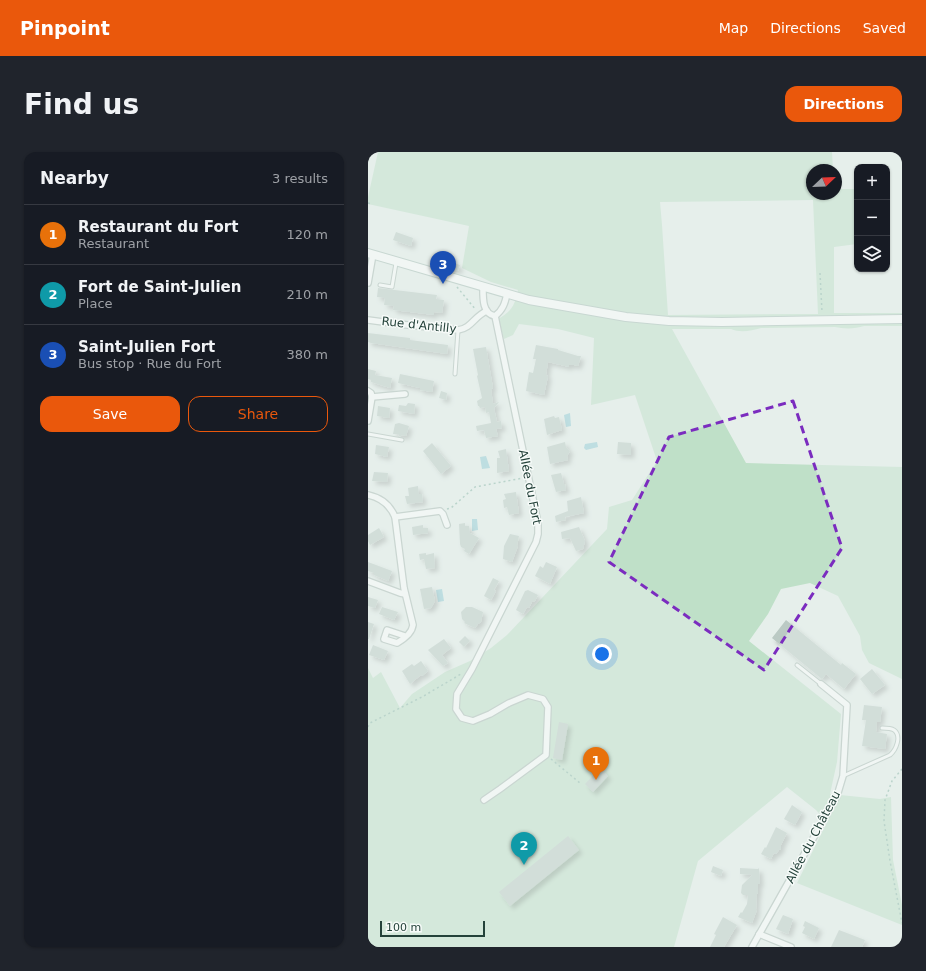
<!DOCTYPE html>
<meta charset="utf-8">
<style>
:root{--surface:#171b24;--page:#20242c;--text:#f1f3f6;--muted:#9ea1a6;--line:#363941;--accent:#ea580c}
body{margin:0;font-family:"DejaVu Sans",sans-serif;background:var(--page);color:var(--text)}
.controls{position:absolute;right:12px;top:12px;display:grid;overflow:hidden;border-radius:8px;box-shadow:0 1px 3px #0004}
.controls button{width:36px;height:36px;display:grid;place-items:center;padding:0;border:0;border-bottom:1px solid var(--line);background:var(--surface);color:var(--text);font:20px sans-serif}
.compass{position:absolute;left:438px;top:12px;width:36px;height:36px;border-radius:50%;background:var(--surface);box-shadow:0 1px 3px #0004;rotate:67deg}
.scale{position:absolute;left:12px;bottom:10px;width:105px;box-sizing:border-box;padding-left:4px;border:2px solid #24423a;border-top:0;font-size:11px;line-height:14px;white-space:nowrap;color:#24423a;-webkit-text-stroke:3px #f7fbf9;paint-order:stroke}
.you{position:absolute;left:234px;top:502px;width:14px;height:14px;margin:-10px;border:3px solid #fff;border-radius:50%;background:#1a73e8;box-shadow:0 0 0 6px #1a73e833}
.badge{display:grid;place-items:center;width:26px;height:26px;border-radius:50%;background:var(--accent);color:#fff;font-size:13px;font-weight:700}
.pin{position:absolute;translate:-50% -33px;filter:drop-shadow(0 1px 2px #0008)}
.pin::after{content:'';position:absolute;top:21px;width:14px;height:12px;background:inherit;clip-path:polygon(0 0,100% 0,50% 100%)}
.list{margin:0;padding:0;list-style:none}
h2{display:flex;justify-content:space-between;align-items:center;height:52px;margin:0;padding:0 16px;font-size:17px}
h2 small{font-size:13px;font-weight:400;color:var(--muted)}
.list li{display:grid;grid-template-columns:26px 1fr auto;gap:12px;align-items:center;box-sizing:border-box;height:60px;padding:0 16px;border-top:1px solid var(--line)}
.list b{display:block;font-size:15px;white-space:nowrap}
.list p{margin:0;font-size:13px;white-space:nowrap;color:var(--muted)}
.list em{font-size:13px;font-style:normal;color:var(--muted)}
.actions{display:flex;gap:8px;padding:12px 16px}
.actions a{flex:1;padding:9px 0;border:1px solid var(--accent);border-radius:12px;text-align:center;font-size:14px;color:var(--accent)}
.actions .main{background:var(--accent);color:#fff}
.icon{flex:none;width:22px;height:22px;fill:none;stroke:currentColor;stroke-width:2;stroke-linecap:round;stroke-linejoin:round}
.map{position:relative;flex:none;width:534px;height:795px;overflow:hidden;border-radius:12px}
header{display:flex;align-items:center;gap:24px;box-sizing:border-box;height:56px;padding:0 20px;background:var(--accent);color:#fff}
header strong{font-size:19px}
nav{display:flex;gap:22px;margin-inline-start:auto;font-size:14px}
.intro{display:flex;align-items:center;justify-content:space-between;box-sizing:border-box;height:96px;padding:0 24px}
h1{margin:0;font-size:28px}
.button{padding:10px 18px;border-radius:12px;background:var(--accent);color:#fff;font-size:14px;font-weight:700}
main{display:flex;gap:24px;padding:0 24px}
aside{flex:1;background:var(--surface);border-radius:12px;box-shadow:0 1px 3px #0004}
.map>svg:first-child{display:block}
.green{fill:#bfe0c8;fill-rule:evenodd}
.water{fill:#8ec9d4}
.building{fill:#bbcac4;filter:url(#shadow)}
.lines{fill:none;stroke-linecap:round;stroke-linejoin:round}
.lane-casing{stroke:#a8b8b2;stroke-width:5}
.street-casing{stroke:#a8b8b2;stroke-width:8}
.secondary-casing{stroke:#a4bbb3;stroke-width:10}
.path{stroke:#86b3a5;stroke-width:1.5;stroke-dasharray:2 3;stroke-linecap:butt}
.lane{stroke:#fff;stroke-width:3}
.street{stroke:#fff;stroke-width:5.5}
.secondary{stroke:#fff;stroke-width:8}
.marked{fill:none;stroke:#7b2cbf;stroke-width:3;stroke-dasharray:8 5;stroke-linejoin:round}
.labels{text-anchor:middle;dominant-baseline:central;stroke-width:3;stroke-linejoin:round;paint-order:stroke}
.street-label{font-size:12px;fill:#24423a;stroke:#f7fbf9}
</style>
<header>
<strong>Pinpoint</strong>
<nav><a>Map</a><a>Directions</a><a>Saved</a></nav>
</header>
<div class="intro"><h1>Find us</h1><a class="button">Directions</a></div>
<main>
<aside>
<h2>Nearby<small>3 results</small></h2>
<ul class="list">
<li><span class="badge" style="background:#e8710a">1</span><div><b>Restaurant du Fort</b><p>Restaurant</p></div><em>120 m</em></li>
<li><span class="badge" style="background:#0f9aa8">2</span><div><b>Fort de Saint-Julien</b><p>Place</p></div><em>210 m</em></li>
<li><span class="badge" style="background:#1a4fb4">3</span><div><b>Saint-Julien Fort</b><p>Bus stop · Rue du Fort</p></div><em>380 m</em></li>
</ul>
<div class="actions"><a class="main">Save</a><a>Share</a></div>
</aside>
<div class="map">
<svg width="534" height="795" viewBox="0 0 534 795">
<defs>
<filter id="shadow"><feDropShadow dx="3.5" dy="3.5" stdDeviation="2" flood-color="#0004"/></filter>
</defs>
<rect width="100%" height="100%" fill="#e6efeb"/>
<!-- green -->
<path class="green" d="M10,0H464L465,18H444V42H468V37H489V92L466,95V161H534V174H496C487,177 476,177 467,175L393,176C383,179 372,181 363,177H304L378,311L534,315V527L501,511L494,498L492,484L470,444L442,431L413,437L400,462L381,489L473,562L469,610L462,642L512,647L523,645L525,708L534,753V773L429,731L459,670L448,658L419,635L330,709L306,795H0V516L5,526L13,520L32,556L44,542L77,520L102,509L123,496L139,483L239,377L241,355L264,348L289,309L267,243L223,253L226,186L190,177L151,172L145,183L136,187L130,167C144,159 147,153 150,138L123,130L94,116L101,74L0,52V45ZM445,48L450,162L300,163L294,73L292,50Z"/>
<!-- water -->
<g class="water">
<path d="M202,261L203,274L198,275L196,263Z"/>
<path d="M229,290L230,295L218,298L216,296L217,292Z"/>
<path d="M118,304L122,316L114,317L112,305Z"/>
<path d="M104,367H109L110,378L104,379Z"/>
<path d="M74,437L76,449L70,450L68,438Z"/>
</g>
<!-- building -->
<g class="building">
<path d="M28,80L45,86L43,94L25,88Z"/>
<path d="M68,101L83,106L82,110L92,113L90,119L65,111Z"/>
<path d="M10,136L69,143L68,147L76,148L74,161L66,160V163L25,158L26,154L16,153L17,146L9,145Z"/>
<path d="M0,181L42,186V188L80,193L79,202L3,191L0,190Z"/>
<path d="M168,193L190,197V198L210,204H213L210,214L206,213H201V215L180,210L178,223L180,224L176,243L158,239L161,220L165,221L168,207H165Z"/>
<path d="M118,195L125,236L123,237L125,252L131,250L126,256L129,270L133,269L134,276L128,277L130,284L118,286L116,278L109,279L108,274L123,271L121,260L118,261L117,255L112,256L111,254H110L109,249L114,246L109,224L110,223L105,197Z"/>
<path d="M0,217L8,219L7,223L24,226L22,236L3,230V228L0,227Z"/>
<path d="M32,222L66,229L64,240L52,238V236L30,231Z"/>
<path d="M73,239L79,241L78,248L71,246Z"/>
<path d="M40,251L47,252L46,262L30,259L31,253L38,254Z"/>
<path d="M10,254L22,256L21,266L9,264Z"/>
<path d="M186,264L187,266L191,265L194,278L179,283L176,267Z"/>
<path d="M31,271L41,274L38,284L34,283L32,285L30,282H25L27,272Z"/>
<path d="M197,290L198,295L202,299L199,304L200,308L182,312L179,295Z"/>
<path d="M250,290L263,291V303L249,302Z"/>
<path d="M64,291L83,314L73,322L55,299Z"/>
<path d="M8,293L21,295L19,305L7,302Z"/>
<path d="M138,297L141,319L129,321V306H132L130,299Z"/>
<path d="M6,320L20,321L19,330L4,329Z"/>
<path d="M193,321L196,332H197L198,338L188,340L183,323Z"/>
<path d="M50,334L51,342H54L55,350L39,352L37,344H41L40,336Z"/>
<path d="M148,340L151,361L141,363L139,355L136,356L135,348L138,347L136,342Z"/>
<path d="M213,345L216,361L197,365L198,368L188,370L187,364L200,359L199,349Z"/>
<path d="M97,371V374H101L102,381L111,386L101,402L96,399L97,397L93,395L92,392L91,372Z"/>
<path d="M55,373V376H60V381L45,383L44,375Z"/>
<path d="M211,375L217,389L215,397L208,399L202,386L194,387L193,380Z"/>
<path d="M11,376L16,385L2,393L0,389V383Z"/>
<path d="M142,382L151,384L149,394H150L144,410L135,407L136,394Z"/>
<path d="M58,401V403L66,401L67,416L58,417L56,407L52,408L51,402Z"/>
<path d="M0,410L24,419L20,429L6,423V421L0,419Z"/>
<path d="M178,410L189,415L182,432L167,424L172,414L175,416Z"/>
<path d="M125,426L131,429L126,438L128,439L123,448L116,444Z"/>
<path d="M64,435L67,449L63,456L56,457L52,437Z"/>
<path d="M160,438L170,443L167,449L164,450L161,456L159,455L155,462L148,458L157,439Z"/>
<path d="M0,445L10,448L7,456L0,454Z"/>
<path d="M14,455L30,460L26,468L11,462Z"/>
<path d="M98,455H104L115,460L113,470L110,472L107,476L96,471L97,470L94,467L93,460Z"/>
<path d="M418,468L473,513L474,511L488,522L476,537L458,522L454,527L404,486Z"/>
<path d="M0,470L6,472L1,487H0Z"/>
<path d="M97,484L102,489L96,495L91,490Z"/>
<path d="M76,487L83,496L74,503L80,511L75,514L60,498Z"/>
<path d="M5,493L20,499L16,508L1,503Z"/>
<path d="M53,509L60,519L54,524L53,523L42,532L34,519L44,512L46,514Z"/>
<path d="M504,517L517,533L504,542L492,527Z"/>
<path d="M496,553L514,555L512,570H509L508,580L519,582L517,597L494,594L498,568H494Z"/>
<path d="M191,570L200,572L194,608L185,606Z"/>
<path d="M225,598L230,605V610L228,614L218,605Z"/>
<path d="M232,616L240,624L225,640L217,632Z"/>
<path d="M424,653L434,660L427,673L416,667Z"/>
<path d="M408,675L419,681L413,693V697L411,698L408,702L406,701L403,707L393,702L397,695L398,696Z"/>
<path d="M200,684L211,698L142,754L131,740Z"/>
<path d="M345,714L355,718L353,724L343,720Z"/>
<path d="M372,716L390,717L391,716L392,732H390V741L389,742L388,758H389L384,771L370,765L373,760L374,761L379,752L380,743H375L373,741L374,733L384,723L372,722Z"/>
<path d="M415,763L425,767L420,782L408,777Z"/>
<path d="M355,765L369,773L356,795H342L348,783L346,782Z"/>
<path d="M437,769L451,776L446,787L434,781L437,775L435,774Z"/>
<path d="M471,778L497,788L494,795H463Z"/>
</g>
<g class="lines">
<!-- lane casing -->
<g class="lane-casing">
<g id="lane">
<path d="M12,133L24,135L28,111"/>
<path d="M87,222L90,178"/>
<path d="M0,282L34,288"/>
<path d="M429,513L453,532"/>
<path d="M475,624L522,603C528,598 534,584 526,578C523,576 518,576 514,576"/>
</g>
</g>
<!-- street casing -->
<g class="street-casing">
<g id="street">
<path d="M0,131L5,102"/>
<path d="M115,135C115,145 114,162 127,164"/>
<path d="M127,164C135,158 137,151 139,142"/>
<path d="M0,168L30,172L90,178C104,176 106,164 119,159"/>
<path d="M0,239L3,241L4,245L37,242"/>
<path d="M0,269L4,245"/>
<path d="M0,343C14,346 22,353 27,365L36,436L45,473C44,481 36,487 29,491L16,487L19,478L37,484"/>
<path d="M27,365L72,359L75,362L79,373"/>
<path d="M0,429L32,441L37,442"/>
<path d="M116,648L132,637L178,603L180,555L175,547L160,543L141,551L122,562L105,569L94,566L88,557L89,542L104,517L168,390L170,382V371L127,164"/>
<path d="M391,782L423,795"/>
<path d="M384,795L469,644L475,624L479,553L453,532"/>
</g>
</g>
<!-- secondary casing -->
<g class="secondary-casing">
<path id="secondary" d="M0,101L161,148L258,165L301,169L354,170L534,167"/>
</g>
<!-- path -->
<g class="path">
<path d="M0,51L4,52"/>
<path d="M452,121L454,160"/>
<path d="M89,135L108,158"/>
<path d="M79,357L83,356L107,335L155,326"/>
<path d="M0,575L2,571L54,545L93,522"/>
<path d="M183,607L212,631"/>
<path d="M534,617L524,629L517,648L516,669L522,709L534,771"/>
</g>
<!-- lane -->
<use href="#lane" class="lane"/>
<!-- street -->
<use href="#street" class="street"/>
<!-- secondary -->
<use href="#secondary" class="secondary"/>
</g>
<!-- marked area -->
<path d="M0 0H534V795H0ZM425,249L474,396L396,518L241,410L301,285Z" fill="#e6efeb" fill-opacity=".55" fill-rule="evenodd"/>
<path class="marked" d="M425,249L474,396L396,518L241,410L301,285Z"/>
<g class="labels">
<!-- street labels -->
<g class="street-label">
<text transform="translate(51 173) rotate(6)">Rue d'Antilly</text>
<text transform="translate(162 335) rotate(79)">Allée du Fort</text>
<text transform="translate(445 685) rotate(-62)">Allée du Château</text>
</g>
</g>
</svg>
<div class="controls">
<button>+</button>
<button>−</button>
<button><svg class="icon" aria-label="layers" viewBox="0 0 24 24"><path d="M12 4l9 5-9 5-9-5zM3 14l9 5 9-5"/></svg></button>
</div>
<svg class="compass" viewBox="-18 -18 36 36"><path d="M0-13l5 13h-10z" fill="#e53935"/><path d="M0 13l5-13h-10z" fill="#9ea1a6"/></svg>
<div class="scale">100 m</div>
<div class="you"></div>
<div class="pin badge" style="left:228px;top:628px;background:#e8710a">1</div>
<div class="pin badge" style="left:156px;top:713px;background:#0f9aa8">2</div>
<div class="pin badge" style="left:75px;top:132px;background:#1a4fb4">3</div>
</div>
</main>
